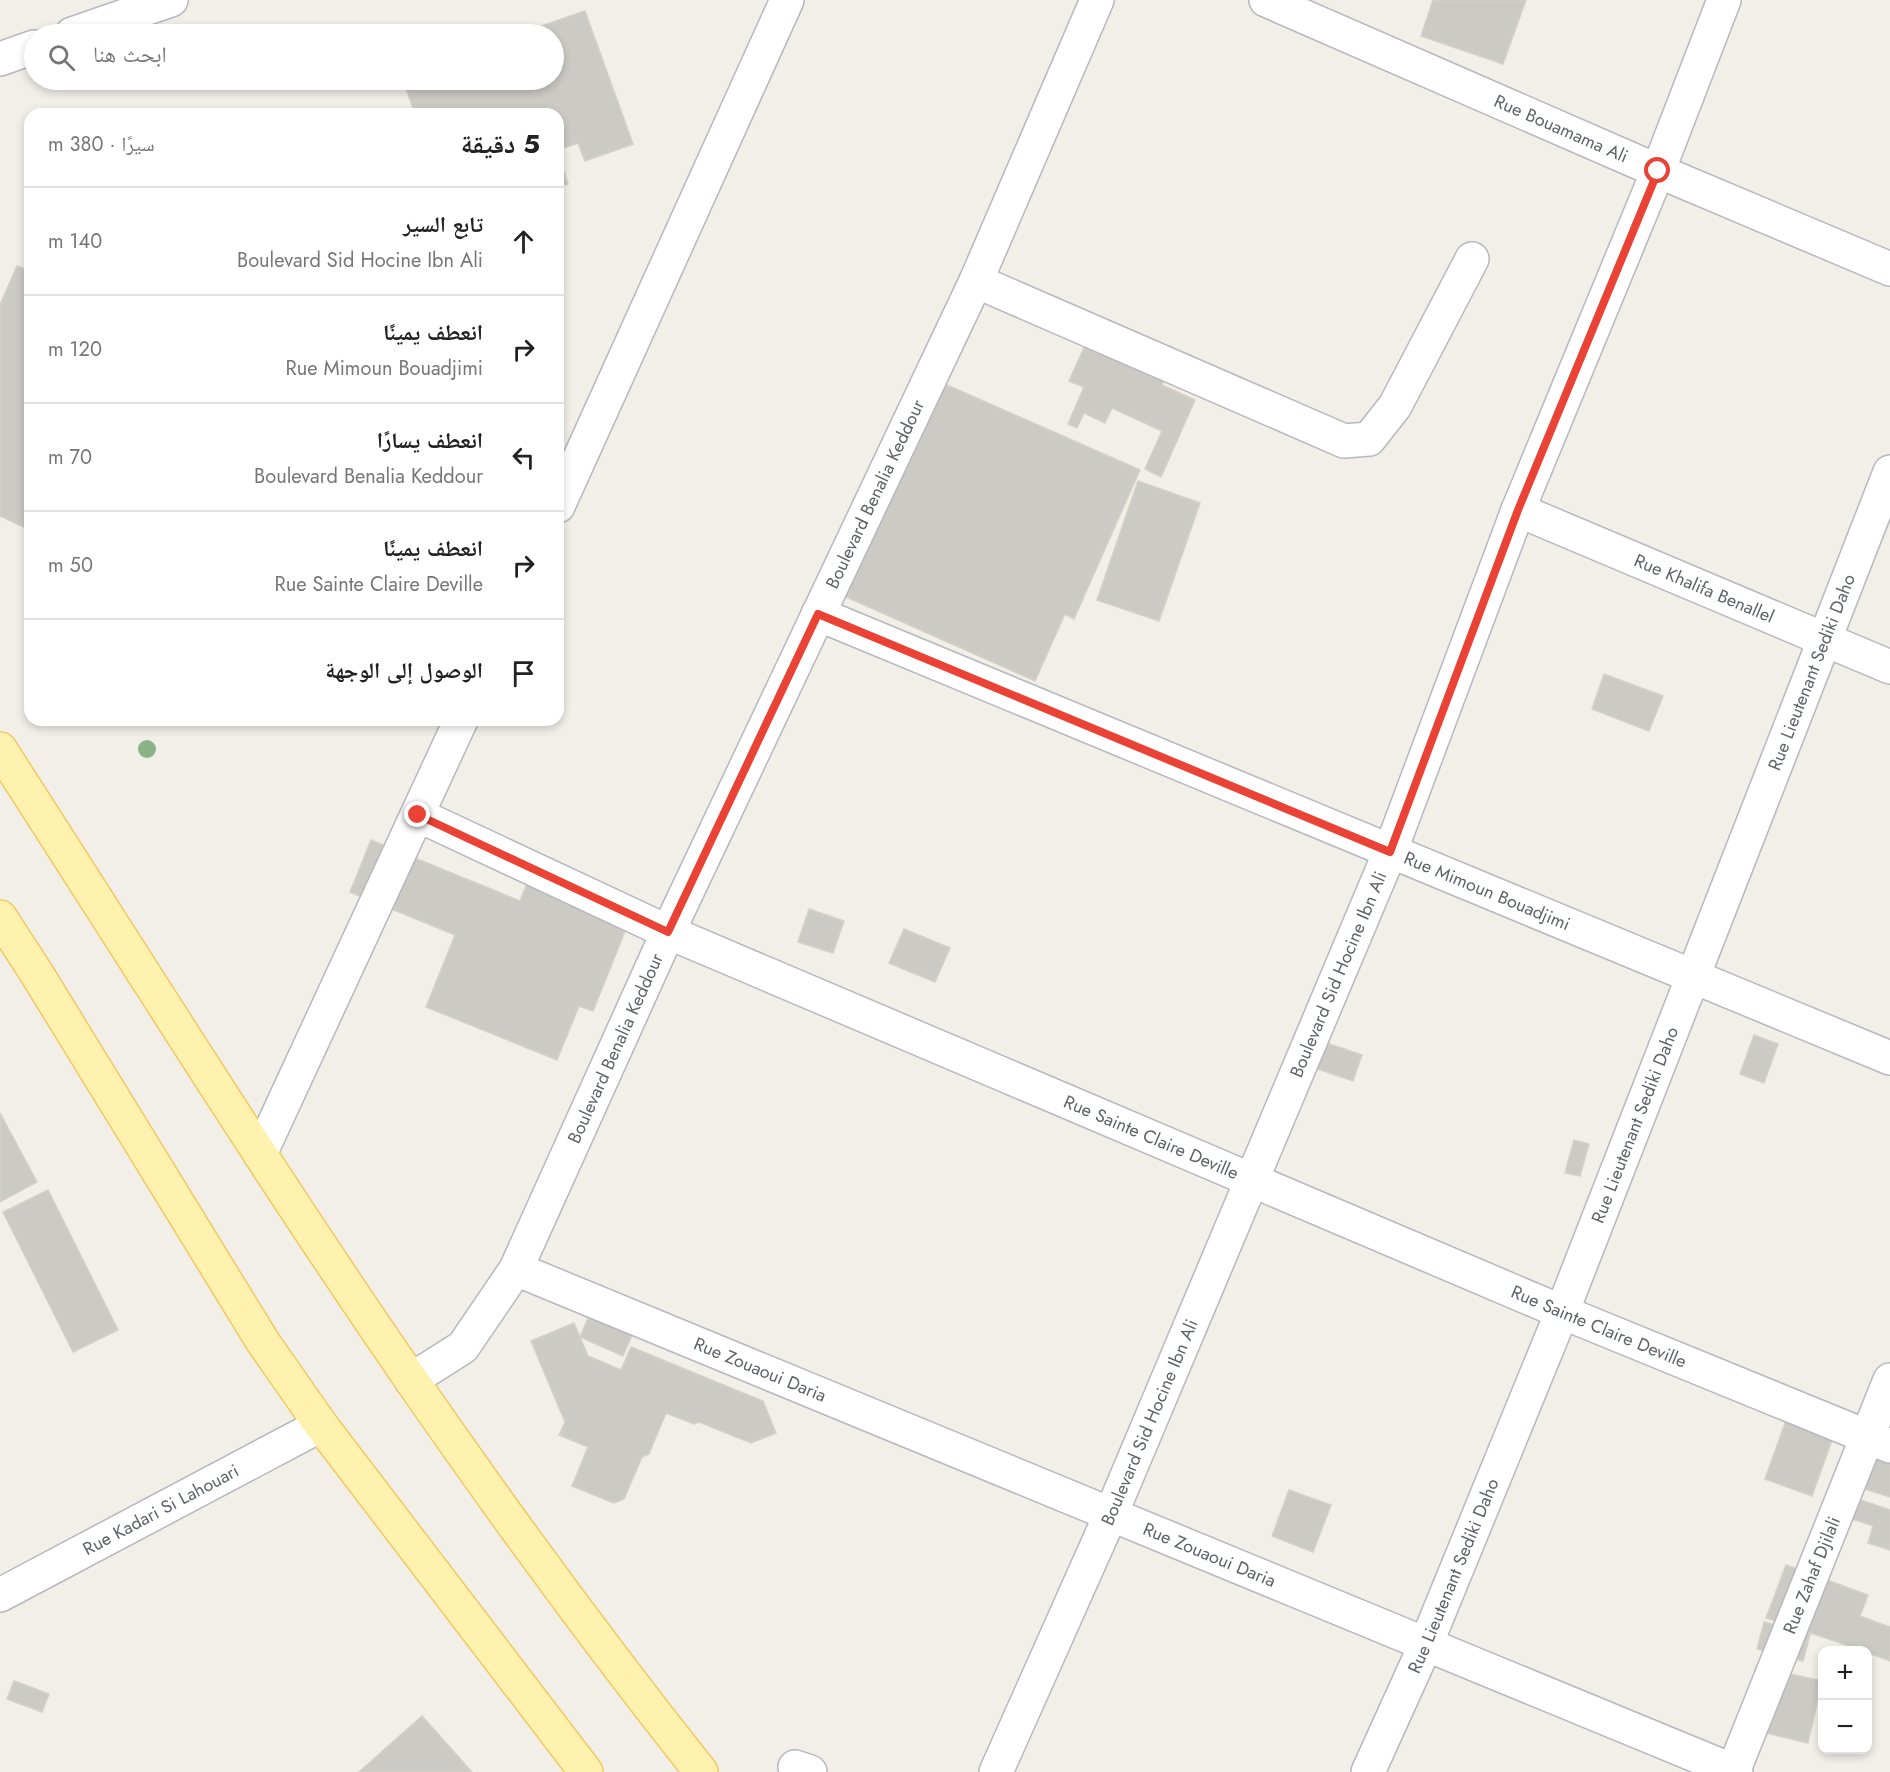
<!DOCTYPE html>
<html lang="ar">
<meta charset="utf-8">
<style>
:root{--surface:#fff;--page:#f2f2f2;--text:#222;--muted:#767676;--line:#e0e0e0}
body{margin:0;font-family:Jost,"Noto Naskh Arabic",sans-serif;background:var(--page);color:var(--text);direction:rtl}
.controls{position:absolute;right:18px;bottom:18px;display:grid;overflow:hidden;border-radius:12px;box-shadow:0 3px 9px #0003}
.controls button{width:54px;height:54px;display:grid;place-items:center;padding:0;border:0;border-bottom:2px solid var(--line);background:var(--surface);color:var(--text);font:30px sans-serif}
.stop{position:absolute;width:18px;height:18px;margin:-14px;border:4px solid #ea4335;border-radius:50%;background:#fff}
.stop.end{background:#ea4335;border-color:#fff;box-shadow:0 2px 6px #0008}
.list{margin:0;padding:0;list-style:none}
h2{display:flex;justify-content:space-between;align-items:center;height:78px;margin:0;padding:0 24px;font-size:26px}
h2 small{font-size:20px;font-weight:400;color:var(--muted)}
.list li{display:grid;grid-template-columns:39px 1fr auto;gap:18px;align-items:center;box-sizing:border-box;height:108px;padding:0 24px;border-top:2px solid var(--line)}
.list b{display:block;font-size:22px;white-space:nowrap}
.list p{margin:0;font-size:20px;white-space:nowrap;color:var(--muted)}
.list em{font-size:20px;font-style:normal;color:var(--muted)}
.icon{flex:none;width:33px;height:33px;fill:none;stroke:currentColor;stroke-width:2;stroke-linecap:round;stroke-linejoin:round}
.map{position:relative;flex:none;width:1890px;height:1772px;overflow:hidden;direction:ltr}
.search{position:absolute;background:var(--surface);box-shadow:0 3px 9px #0003;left:24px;top:24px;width:540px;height:66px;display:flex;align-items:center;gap:15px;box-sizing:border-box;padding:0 21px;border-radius:33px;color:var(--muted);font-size:22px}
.panel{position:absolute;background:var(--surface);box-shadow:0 3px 9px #0003;left:24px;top:108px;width:540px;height:618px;border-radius:18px;direction:rtl}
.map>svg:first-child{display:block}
.building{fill:#cccac5;stroke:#d6d1c6;stroke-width:1.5}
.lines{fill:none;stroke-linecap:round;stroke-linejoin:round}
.minor-casing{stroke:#b5b8bc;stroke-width:36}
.major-casing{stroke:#f2c960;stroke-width:36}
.minor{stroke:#fff;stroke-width:33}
.major{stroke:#fff2af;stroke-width:33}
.tree{fill:#89b387}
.route{stroke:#ea4335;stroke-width:8}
.labels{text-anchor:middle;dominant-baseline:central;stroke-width:5;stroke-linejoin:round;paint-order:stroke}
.street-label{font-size:18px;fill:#5f6368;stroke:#fff}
</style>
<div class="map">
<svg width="1890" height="1772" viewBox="0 0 1890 1772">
<rect width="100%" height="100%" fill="#f1efe8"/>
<!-- building -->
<g class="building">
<path d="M1433,0H1526L1503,64L1421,36Z"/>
<path d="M585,11L633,144L585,161L578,143L558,150V114H415L403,80H554V34H518Z"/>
<path d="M558,153L568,184L558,187Z"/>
<path d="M17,266L30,271V530L0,516V305Z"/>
<path d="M1090,334L1169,368L1162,385L1195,400L1161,477L1145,469L1162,431L1112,408L1105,423L1084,413L1077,428L1068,424L1084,387L1069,381Z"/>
<path d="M929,377L1140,470L1074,619L1065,614L1035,681L833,591Z"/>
<path d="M1138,481L1200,503L1159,621L1097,600Z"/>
<path d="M1604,674L1663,696L1649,731L1592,709Z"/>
<path d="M371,840L520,901L533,868L634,909L593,1011L579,1006L557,1060L426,1007L455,935L350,892Z"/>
<path d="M809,909L844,921L833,953L798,942Z"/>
<path d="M904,929L950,948L935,982L889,963Z"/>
<path d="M1754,1035L1778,1044L1764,1083L1740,1074Z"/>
<path d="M1312,1038L1362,1055L1353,1081L1303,1064Z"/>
<path d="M0,1113L37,1182L0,1202Z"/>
<path d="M1574,1140L1589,1144L1580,1176L1565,1173Z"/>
<path d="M48,1190L118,1330L73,1352L3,1212Z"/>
<path d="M592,1309L635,1328L623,1356L580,1337Z"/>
<path d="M574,1323L588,1356L621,1370L631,1347L763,1401L776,1433L751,1443L699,1422L694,1424L666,1413L649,1454L642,1457L624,1499L614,1503L572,1486L588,1447L559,1435L565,1422L531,1341Z"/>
<path d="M1794,1398L1841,1415L1812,1496L1765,1479Z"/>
<path d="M1870,1441L1890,1448V1497L1855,1486Z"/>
<path d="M1289,1490L1331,1505L1313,1552L1272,1536Z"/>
<path d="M1838,1492L1890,1510V1550L1868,1543L1873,1526L1831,1512Z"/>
<path d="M1786,1565L1868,1595L1860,1616L1890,1627V1661L1868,1653V1650H1861L1766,1618Z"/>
<path d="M1764,1622L1810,1634L1803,1661L1757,1649Z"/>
<path d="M1756,1666L1822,1681L1808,1743L1741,1727Z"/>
<path d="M14,1681L49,1694L42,1712L7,1699Z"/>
<path d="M422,1716L472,1772H359Z"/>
</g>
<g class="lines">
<!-- minor casing -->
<g class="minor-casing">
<g id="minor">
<path id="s1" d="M1266,0L1658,171L1890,269"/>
<path d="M72,34L171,0"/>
<path d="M0,59L34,47"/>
<path d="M976,281L1344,441L1369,439L1395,406L1472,259"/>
<path d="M558,506L787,0"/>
<path id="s2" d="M1518,510L1890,667"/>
<path id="s3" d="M818,614L1890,1058"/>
<path id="s4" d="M418,815L668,932L1562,1312L1890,1446"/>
<path d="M260,1154L461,720"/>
<path id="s5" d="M516,1269L1736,1772"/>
<path id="s6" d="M411,1380L463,1347L516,1269L668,932L976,281L1097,0"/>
<path id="s7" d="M0,1595L321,1425"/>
<path d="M795,1767L810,1772"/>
<path id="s8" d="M996,1772L1111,1514L1390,852L1518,510L1658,171L1724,0"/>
<path id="s9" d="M1368,1772L1426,1644L1562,1312L1890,472"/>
<path id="s10" d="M1733,1772L1890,1380"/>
</g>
</g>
<!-- major casing -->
<g class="major-casing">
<g id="major">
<path d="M0,749C136,960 269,1174 412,1381C504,1514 600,1645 701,1772"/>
<path d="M0,917L37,974L263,1342L321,1425L586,1772"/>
</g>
</g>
<!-- minor -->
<use href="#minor" class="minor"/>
<!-- major -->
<use href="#major" class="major"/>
</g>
<!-- trees -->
<circle class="tree" cx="147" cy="749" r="9"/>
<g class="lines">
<!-- route -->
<path class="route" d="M418,815L668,932L818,614L1390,852L1518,510L1658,171"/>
</g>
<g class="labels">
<!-- street labels -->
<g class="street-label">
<text stroke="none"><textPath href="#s1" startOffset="322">Rue Bouamama Ali</textPath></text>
<text stroke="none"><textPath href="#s6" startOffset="1010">Boulevard Benalia Keddour</textPath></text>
<text stroke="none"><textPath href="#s2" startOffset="202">Rue Khalifa Benallel</textPath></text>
<text stroke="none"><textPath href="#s9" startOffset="1186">Rue Lieutenant Sediki Daho</textPath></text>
<text stroke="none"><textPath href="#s3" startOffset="724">Rue Mimoun Bouadjimi</textPath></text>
<text stroke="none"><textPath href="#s8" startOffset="868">Boulevard Sid Hocine Ibn Ali</textPath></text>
<text stroke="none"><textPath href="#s6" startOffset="398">Boulevard Benalia Keddour</textPath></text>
<text stroke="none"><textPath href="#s9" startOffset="700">Rue Lieutenant Sediki Daho</textPath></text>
<text stroke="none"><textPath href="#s4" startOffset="801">Rue Sainte Claire Deville</textPath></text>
<text stroke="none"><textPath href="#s4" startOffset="1287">Rue Sainte Claire Deville</textPath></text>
<text stroke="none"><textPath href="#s5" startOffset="264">Rue Zouaoui Daria</textPath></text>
<text stroke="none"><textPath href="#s8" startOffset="382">Boulevard Sid Hocine Ibn Ali</textPath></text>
<text stroke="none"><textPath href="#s7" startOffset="182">Rue Kadari Si Lahouari</textPath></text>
<text stroke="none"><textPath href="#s5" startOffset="750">Rue Zouaoui Daria</textPath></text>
<text stroke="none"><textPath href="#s9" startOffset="214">Rue Lieutenant Sediki Daho</textPath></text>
<text stroke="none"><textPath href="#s10" startOffset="212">Rue Zahaf Djilali</textPath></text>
</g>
</g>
</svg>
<div class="controls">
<button>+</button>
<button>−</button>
</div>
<div class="stop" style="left:1658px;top:171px"></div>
<div class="stop end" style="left:418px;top:815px"></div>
<div class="search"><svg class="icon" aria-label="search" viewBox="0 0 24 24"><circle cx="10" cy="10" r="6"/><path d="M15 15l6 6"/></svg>ابحث هنا</div>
<section class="panel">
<h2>5 دقيقة<small>سيرًا · 380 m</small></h2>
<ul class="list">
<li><svg class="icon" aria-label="ahead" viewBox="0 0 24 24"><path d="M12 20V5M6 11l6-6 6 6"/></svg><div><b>تابع السير</b><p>Boulevard Sid Hocine Ibn Ali</p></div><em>140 m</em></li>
<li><svg class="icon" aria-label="right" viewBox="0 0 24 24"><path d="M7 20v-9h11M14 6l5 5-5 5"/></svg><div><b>انعطف يمينًا</b><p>Rue Mimoun Bouadjimi</p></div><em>120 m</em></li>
<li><svg class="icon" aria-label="left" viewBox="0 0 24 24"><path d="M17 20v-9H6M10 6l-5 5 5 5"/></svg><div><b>انعطف يسارًا</b><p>Boulevard Benalia Keddour</p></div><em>70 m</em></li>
<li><svg class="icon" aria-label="right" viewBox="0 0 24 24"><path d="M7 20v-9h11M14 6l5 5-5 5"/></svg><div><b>انعطف يمينًا</b><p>Rue Sainte Claire Deville</p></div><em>50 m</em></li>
<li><svg class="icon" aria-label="arrive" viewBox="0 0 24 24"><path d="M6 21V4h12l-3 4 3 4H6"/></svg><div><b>الوصول إلى الوجهة</b></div></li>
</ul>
</section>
</div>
